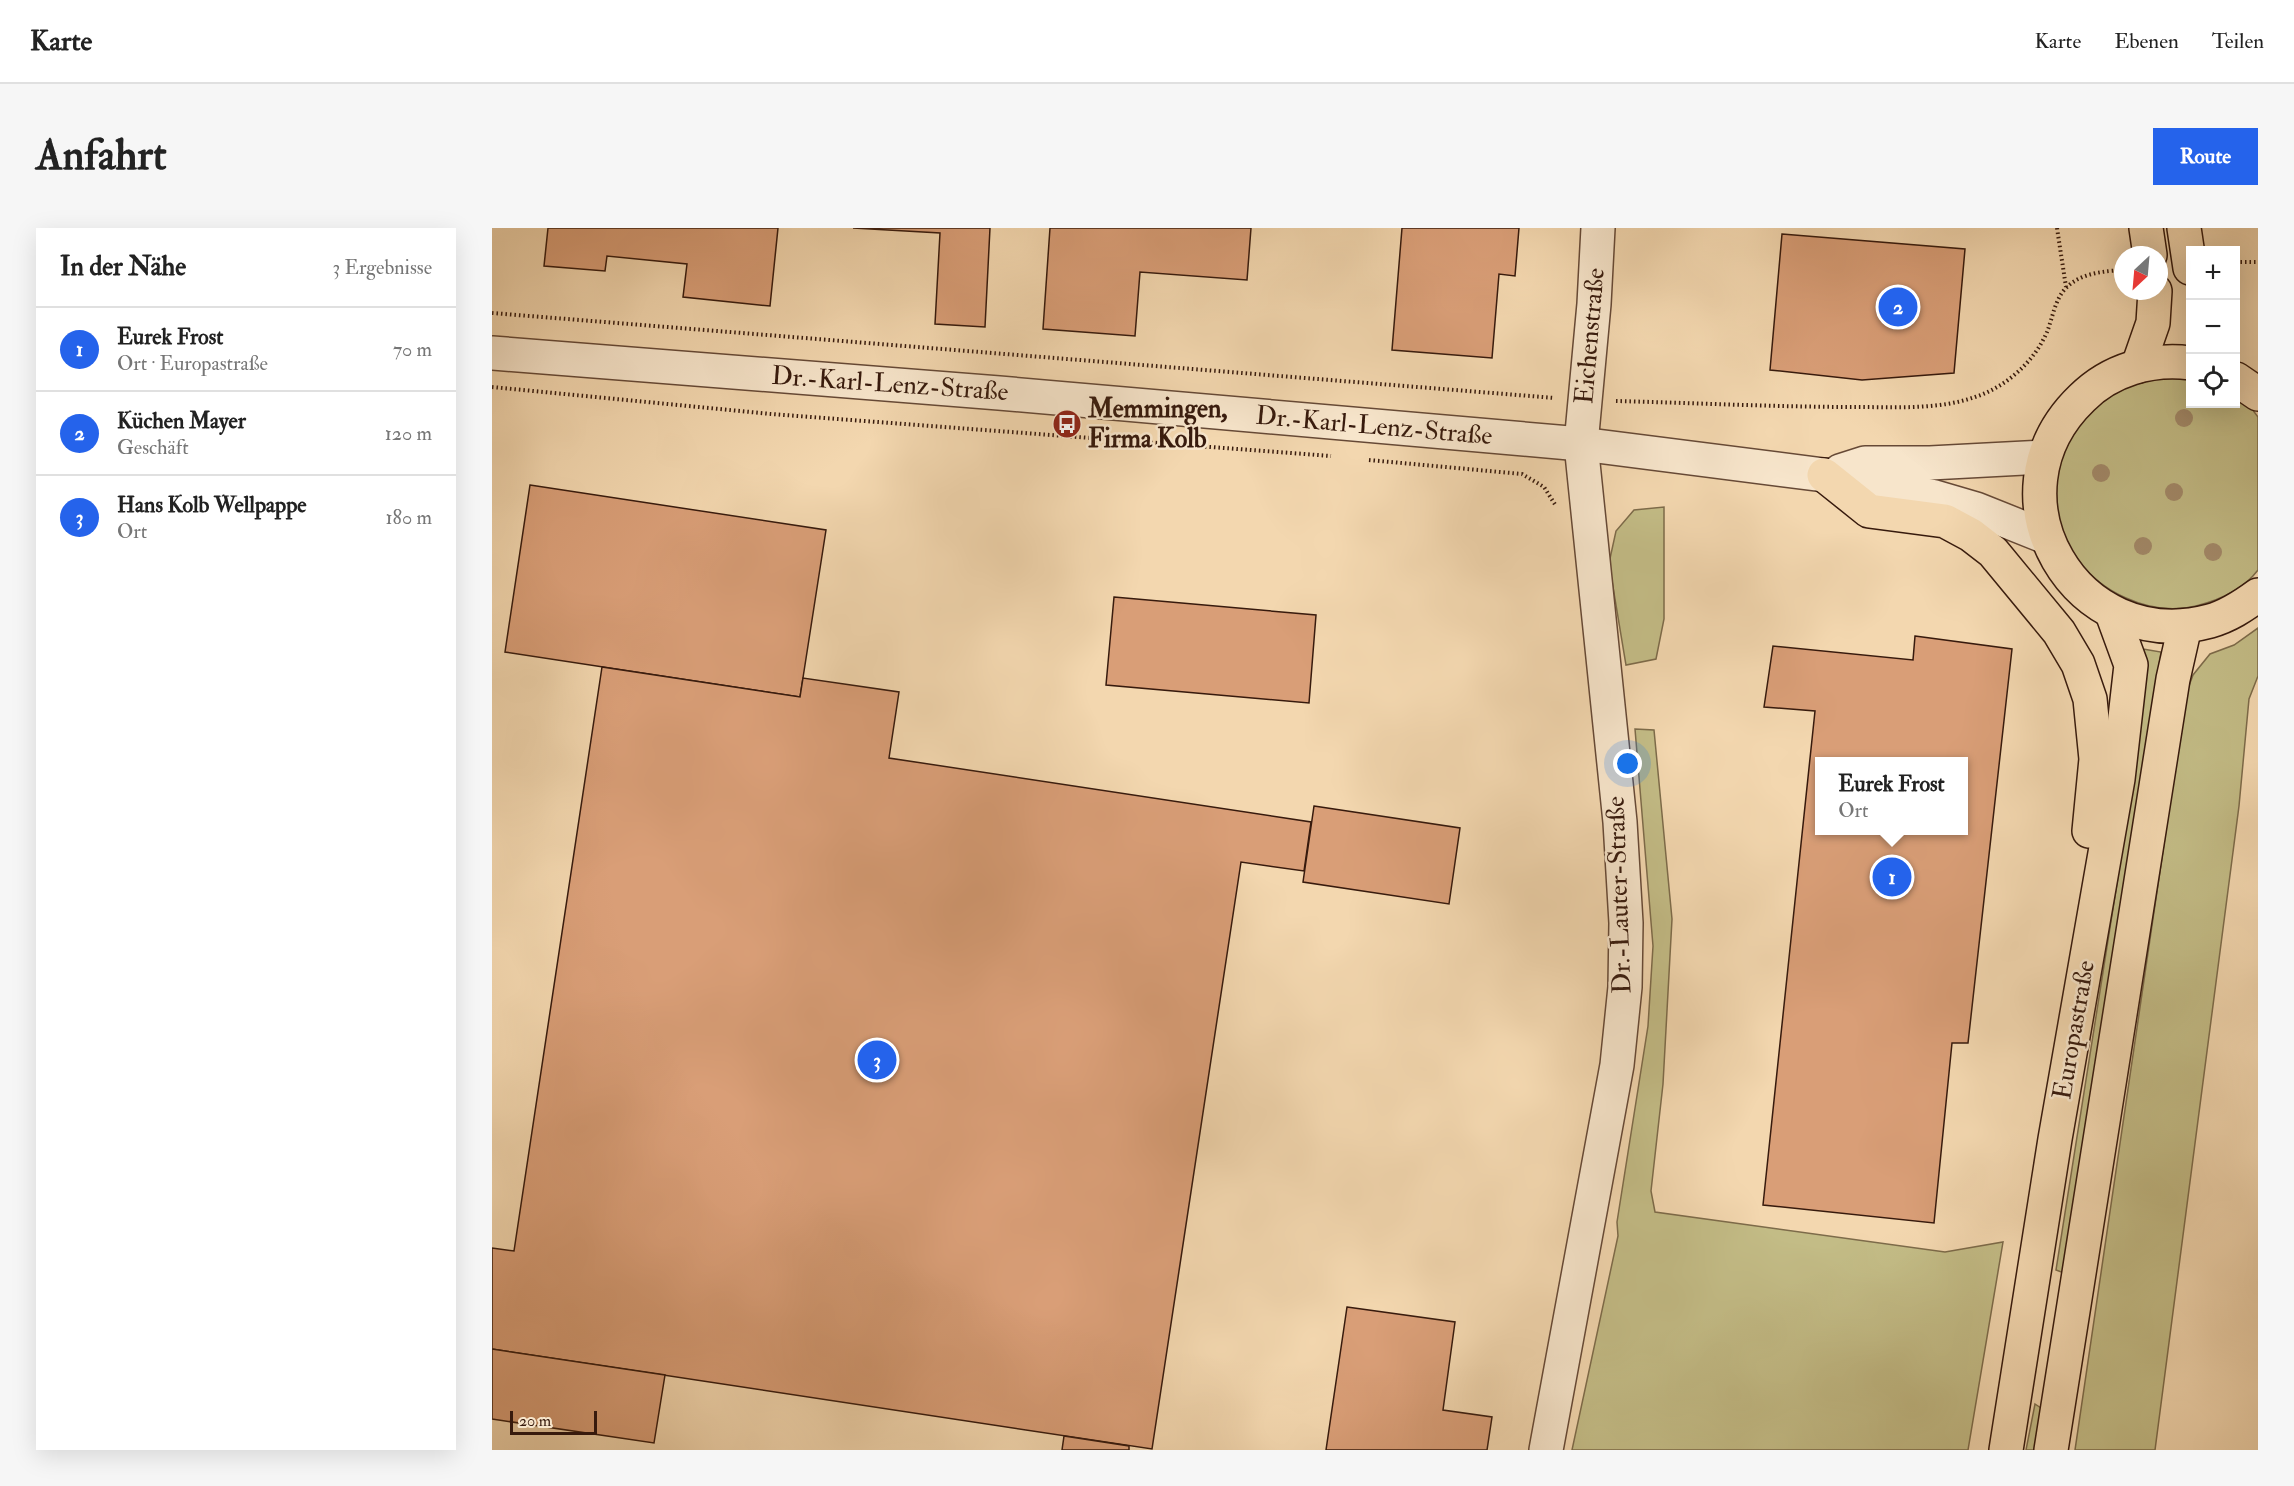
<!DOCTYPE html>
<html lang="de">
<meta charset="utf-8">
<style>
:root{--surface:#fff;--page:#f6f6f6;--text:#222;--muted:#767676;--line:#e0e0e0;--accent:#2563eb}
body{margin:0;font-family:"IM FELL Double Pica",serif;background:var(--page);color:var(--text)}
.controls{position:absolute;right:18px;top:18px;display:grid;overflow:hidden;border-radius:0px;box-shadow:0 6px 24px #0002}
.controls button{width:54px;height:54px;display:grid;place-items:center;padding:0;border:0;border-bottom:2px solid var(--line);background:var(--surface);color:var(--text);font:30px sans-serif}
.compass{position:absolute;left:1622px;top:18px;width:54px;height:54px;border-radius:50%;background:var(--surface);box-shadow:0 6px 24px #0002;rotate:206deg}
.scale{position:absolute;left:18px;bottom:15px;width:87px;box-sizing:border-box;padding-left:6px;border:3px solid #371a0d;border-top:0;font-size:16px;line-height:21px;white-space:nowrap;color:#371a0d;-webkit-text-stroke:4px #f7e5cb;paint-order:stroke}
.you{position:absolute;left:1136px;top:536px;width:21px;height:21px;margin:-15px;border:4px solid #fff;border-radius:50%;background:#1a73e8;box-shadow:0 0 0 9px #1a73e833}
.badge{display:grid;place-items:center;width:39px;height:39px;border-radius:50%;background:var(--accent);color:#fff;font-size:20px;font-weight:700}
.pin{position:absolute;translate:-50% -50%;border:3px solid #fff;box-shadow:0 2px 6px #0006}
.popup{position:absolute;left:1323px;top:529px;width:153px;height:78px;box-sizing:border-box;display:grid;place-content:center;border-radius:0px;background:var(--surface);filter:drop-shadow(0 2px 4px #0005);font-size:20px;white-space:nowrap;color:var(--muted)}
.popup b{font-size:22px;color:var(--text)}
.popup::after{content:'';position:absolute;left:50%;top:100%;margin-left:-12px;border:12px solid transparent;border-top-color:var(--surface)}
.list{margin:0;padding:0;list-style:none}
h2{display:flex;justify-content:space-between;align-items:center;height:78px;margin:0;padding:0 24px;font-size:26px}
h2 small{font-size:20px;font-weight:400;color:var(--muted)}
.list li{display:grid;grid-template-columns:39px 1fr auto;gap:18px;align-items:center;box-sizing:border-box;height:84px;padding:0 24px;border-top:2px solid var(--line)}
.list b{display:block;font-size:22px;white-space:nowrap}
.list p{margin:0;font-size:20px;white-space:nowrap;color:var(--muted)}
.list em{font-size:20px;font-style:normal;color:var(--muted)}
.icon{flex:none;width:33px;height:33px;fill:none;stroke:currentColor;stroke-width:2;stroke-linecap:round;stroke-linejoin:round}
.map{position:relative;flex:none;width:1766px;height:1222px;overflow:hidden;border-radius:0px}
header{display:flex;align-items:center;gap:36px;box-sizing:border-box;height:84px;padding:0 30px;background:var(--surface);border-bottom:2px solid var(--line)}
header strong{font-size:28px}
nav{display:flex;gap:33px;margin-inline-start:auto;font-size:21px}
.intro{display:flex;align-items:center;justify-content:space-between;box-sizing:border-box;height:144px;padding:0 36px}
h1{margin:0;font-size:42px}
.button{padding:15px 27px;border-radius:0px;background:var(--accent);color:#fff;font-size:21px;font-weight:700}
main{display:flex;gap:36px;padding:0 36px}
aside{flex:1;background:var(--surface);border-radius:0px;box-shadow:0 6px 24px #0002}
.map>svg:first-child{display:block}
.green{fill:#c3bc86;stroke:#7d6b4a;stroke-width:1.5}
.building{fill:#d99e77;stroke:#371a0d;stroke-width:1.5;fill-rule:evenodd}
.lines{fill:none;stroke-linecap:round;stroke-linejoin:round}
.minor-casing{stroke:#664936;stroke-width:36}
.major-casing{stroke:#371a0d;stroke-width:36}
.path{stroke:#371a0d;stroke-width:4;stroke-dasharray:1.5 3;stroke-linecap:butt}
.minor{stroke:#f7e5cb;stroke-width:33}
.major{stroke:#f3d7af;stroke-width:33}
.tree{fill:#a38a6a}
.labels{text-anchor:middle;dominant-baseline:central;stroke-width:5;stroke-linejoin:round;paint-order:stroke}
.street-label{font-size:26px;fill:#371a0d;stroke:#f7e5cb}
.poi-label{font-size:26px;font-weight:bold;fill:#371a0d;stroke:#f7e5cb;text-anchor:start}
</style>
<header>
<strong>Karte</strong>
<nav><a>Karte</a><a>Ebenen</a><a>Teilen</a></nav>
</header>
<div class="intro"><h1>Anfahrt</h1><a class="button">Route</a></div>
<main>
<aside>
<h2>In der Nähe<small>3 Ergebnisse</small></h2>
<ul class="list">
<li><span class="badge">1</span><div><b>Eurek Frost</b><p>Ort · Europastraße</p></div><em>70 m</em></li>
<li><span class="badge">2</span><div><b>Küchen Mayer</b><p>Geschäft</p></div><em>120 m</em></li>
<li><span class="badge">3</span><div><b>Hans Kolb Wellpappe</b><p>Ort</p></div><em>180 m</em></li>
</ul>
</aside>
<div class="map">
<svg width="1766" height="1222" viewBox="0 0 1766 1222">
<rect width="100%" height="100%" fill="#f3d7af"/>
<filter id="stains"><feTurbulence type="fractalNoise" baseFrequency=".00333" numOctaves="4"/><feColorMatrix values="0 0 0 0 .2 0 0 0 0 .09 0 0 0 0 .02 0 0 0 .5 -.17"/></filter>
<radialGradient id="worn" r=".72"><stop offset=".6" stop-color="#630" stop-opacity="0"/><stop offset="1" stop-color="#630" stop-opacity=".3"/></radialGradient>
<!-- green -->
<g class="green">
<path d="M1692,150L1698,152V176H1744V170L1760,181L1766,189V342C1751,362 1728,372 1704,378C1680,384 1656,380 1634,370C1556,336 1540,235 1604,179C1618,167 1636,155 1655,152C1667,150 1680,150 1692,150Z"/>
<path d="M1172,279V391L1164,431L1134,437L1117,335L1124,303L1142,282Z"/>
<path d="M1766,400V448L1757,471L1747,578L1663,1222H1583L1694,466L1701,447L1718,426L1742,417Z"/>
<path d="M1651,421L1669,424L1625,722L1572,1045L1564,1042L1626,649L1640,543Z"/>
<path d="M1143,501L1162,502L1180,691L1171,856L1159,963L1163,984L1453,1024L1511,1014L1476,1222H1080L1126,1008L1125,994L1156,798L1161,718Z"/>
<path d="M1543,1176L1549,1180L1543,1222H1534Z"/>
</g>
<!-- building -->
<g class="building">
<path d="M56,0H286L278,78L191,69L195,36L115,28L113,43L52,38Z"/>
<path d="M361,0H498L493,99L443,96L448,5Z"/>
<path d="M558,0H759L755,52L648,44L643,108L551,101Z"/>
<path d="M910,0H1027L1023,48L1007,46L1000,130L900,122Z"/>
<path d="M1290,6L1473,21L1462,145L1370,152L1278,142Z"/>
<path d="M38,257L334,302L308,469L13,424Z"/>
<path d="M622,369L824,387L817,475L614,457Z"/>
<path d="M1423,408L1520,421L1476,815H1460L1442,995L1271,977L1323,483L1272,479L1281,418L1421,432ZM1328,534H1472V602H1328Z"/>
<path d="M110,439L308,469L311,450L407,464L397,530L819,594L812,643L749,634L660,1221L0,1121V1020L22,1023Z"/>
<path d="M822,578L968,600L957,676L811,654Z"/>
<path d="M855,1079L963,1094L951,1182L1000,1189L995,1222H834Z"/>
<path d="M0,1121L173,1147L162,1215L0,1191Z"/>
<path d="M572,1208L637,1218V1222H570Z"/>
</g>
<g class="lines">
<!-- minor casing -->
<g class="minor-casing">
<g id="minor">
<path d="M0,125L507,165L1089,216L1332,247L1443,269L1484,281L1554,309"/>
<path d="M1348,243L1373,235H1438L1552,229"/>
<path d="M1054,1222L1125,837L1133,759L1134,695L1128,594L1089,216L1102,76L1106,0"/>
</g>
</g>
<!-- major casing -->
<g class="major-casing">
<g id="major">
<path d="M1654,0L1658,27"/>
<path d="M1692,0L1698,40"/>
<path d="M1698,135C1659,130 1618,142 1590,170C1489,267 1584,429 1718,393C1736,388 1751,378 1766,367"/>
<path d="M1646,138L1661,95L1663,63"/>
<path d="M1744,151L1766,166"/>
<path d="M1332,247L1377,283L1453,293L1479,307L1501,324L1567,404L1586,436L1598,471L1604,531L1597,603"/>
<path d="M1514,1222L1563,911L1626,551L1639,437L1620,385"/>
<path d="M1559,1222L1681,451L1693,398"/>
</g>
</g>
<!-- path -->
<g class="path">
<path d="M1565,0L1574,59"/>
<path d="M1744,34H1766"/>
<path d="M0,85L1063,170"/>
<path d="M0,159L279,186L839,228"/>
<path d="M1124,173C1204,175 1285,179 1365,179C1404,179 1446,182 1483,169C1514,159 1542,134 1555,104C1561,89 1563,70 1575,59C1589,45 1613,43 1631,42"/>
<path d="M877,232L1030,246L1052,259L1064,278"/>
</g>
<!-- minor -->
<use href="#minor" class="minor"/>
<!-- major -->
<use href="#major" class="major"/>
</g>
<!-- trees -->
<g class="tree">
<circle cx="1692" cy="190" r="9"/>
<circle cx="1609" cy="245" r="9"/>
<circle cx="1682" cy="264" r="9"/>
<circle cx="1651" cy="318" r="9"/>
<circle cx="1721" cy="324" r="9"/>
</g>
<!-- icons -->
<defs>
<g id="bus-disc" transform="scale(1.5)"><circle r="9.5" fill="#8f2418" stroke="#f7e5cb"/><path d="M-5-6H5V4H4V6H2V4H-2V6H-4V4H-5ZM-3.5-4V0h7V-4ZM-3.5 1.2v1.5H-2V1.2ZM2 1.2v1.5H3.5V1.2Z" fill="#fff"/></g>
</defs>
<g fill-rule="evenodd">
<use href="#bus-disc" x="575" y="196"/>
</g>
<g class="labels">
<!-- street labels -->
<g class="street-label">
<text transform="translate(1098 108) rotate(-85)">Eichenstraße</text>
<text transform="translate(398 156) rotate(4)">Dr.-Karl-Lenz-Straße</text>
<text transform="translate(882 198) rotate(5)">Dr.-Karl-Lenz-Straße</text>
<text transform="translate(1127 667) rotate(-92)">Dr.-Lauter-Straße</text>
<text transform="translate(1582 802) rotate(-80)">Europastraße</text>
</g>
<!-- poi labels -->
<g class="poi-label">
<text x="596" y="181">Memmingen,<tspan x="596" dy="30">Firma Kolb</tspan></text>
</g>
</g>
<rect width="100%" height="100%" filter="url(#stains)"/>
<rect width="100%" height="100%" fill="url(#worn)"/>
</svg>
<div class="controls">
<button>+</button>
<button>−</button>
<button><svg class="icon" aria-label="locate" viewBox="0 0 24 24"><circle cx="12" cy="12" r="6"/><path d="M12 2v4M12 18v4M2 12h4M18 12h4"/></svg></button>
</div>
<svg class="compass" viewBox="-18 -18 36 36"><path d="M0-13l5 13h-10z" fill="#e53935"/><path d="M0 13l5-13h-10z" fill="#767676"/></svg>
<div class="scale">20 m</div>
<div class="you"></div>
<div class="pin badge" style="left:1400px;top:649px">1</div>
<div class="popup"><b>Eurek Frost</b>Ort</div>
<div class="pin badge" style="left:1406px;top:79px">2</div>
<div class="pin badge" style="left:385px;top:832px">3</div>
</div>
</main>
